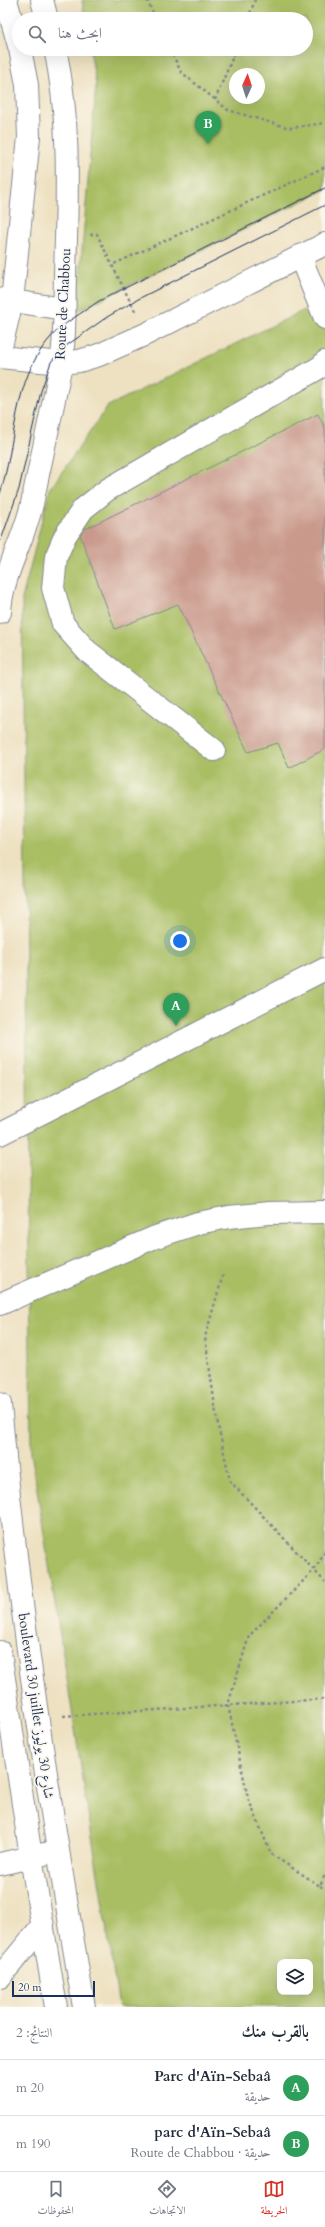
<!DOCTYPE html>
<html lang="ar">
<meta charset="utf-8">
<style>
:root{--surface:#fff;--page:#f6f6f7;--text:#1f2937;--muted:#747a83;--line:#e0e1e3;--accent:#d93025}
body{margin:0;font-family:Cardo,Amiri,serif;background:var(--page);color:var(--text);direction:rtl}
.controls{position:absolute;right:12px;bottom:12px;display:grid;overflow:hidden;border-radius:8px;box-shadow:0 4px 16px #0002}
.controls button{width:36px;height:36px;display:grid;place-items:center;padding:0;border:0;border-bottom:1px solid var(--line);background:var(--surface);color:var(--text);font:20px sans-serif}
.compass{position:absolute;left:229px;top:68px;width:36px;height:36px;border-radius:50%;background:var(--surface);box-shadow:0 4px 16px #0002;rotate:3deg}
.scale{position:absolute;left:12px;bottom:10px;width:83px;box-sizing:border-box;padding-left:4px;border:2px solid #1b2f5e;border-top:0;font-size:11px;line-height:14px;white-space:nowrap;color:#1b2f5e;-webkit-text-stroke:3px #fbf7ec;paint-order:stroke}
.you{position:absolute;left:180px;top:941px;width:14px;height:14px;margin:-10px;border:3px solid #fff;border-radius:50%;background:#1a73e8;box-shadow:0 0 0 6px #1a73e833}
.badge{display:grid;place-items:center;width:26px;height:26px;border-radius:50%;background:var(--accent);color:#fff;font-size:13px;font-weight:700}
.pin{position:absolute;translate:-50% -33px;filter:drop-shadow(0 1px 2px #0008)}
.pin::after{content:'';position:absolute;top:21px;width:14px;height:12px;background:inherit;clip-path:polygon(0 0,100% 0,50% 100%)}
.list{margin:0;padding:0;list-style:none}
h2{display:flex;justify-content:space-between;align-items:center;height:52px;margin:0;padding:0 16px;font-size:17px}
h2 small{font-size:13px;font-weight:400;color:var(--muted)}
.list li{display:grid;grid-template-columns:26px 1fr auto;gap:12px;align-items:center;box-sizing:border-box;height:56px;padding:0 16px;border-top:1px solid var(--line)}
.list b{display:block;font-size:15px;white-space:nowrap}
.list p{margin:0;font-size:13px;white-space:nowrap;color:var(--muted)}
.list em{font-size:13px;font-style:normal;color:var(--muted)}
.icon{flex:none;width:22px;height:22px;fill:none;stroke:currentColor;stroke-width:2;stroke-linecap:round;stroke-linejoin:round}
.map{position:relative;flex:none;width:325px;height:2007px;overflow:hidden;direction:ltr}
.search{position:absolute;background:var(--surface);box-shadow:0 4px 16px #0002;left:12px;right:12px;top:12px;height:44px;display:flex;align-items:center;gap:10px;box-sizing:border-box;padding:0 14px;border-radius:22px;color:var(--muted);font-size:15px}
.sheet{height:164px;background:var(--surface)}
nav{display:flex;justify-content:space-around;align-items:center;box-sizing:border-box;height:56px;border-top:1px solid var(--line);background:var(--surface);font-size:11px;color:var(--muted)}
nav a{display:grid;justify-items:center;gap:2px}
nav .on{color:var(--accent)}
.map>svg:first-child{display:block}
.green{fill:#a9be63;stroke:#627660;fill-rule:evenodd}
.building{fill:#c99a8c}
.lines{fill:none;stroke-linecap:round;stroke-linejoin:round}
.minor-casing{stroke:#848890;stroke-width:24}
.path{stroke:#848890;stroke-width:2.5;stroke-dasharray:3 3;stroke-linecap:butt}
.minor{stroke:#fff;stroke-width:22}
.tram{stroke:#1b2f5e;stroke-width:1}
.labels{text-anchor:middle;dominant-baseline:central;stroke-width:3.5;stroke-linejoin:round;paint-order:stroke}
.street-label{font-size:14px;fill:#1b2f5e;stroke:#fbf7ec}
</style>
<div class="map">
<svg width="325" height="2007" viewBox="0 0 325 2007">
<rect width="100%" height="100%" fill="#fbf7ec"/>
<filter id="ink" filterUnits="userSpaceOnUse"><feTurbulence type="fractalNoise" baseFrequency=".025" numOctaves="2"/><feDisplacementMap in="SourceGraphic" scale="8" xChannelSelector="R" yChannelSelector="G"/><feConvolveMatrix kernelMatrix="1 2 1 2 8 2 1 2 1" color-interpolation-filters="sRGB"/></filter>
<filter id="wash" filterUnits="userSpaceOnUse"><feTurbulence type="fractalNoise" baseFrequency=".012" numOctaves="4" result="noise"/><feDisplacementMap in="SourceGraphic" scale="16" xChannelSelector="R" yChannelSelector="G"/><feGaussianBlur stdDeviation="0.9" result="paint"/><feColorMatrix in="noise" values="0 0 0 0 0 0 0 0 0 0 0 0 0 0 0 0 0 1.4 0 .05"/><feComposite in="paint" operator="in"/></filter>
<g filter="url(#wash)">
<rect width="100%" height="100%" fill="#eee1c1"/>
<!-- green -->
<g class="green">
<path d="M82,0H325V190L77,311L96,85L90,49H306V19H85ZM235,74H259V98H235Z"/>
<path d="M325,300V2007H119L31,1452L22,599L50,489L108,406ZM280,1962H310V1992H280Z"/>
</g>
<g id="blocks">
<!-- building -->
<path class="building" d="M318,414L325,428V749L289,768L278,743L248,752L178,604L115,629L79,532Z"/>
</g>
</g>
<g filter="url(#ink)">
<use href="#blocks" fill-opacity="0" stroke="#848890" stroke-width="1"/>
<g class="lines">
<!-- minor casing -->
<g class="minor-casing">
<g id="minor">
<path d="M6,0L19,46"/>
<path d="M42,0L47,19"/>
<path d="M300,256L325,318"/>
<path d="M0,299L64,309"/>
<path d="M0,351L12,301L29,137L27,85L20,49"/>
<path d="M0,357L61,363L79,361L99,355L146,334L325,244"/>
<path d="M0,612C2,572 26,538 33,499C42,454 53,409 61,363C66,334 64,304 65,275C67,201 71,122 55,49"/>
<path d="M214,750L87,651L63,624L53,588L56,557L65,536L83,509L107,490L322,366L325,362"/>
<path d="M0,1134L325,969"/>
<path d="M0,1304L153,1238L198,1223L229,1217L269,1213L325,1212"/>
<path d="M0,1404C18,1607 50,1807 84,2007"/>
<path d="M0,1652L31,1857L56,2007"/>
<path d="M0,1864L44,1854"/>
<path d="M0,1977L43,1925"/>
</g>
</g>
<!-- path -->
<g class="path">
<path d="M147,0L156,19"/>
<path d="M248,19L255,0"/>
<path d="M170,49L181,72L228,110L289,128L325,123"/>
<path d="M215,100L236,49"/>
<path d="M90,235L97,234L112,265"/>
<path d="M135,311L112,265L325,167"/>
<path d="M223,1275L205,1337L217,1420L230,1481L325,1582"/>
<path d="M325,1552L315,1569L249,1636L228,1705L248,1798L271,1854L320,1886L325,1875"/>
<path d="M63,1716L325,1699"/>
<path d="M320,1886L325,1889"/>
</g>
<!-- minor -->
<use href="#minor" class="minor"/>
<!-- tram -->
<g class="tram">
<path d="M0,494C17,442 12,381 50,338C63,323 82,313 99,301L325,188"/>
<path d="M0,543L19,489L41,391L51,362L63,348L107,317L142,297L325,205"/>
</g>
</g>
</g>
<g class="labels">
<!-- street labels -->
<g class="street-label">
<text transform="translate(63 304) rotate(-87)">Route de Chabbou</text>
<text transform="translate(36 1706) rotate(82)">boulevard 30 juillet شارع 30 يوليوز</text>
</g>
</g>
</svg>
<div class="controls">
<button><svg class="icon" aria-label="layers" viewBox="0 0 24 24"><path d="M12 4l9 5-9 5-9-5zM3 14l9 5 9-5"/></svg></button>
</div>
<svg class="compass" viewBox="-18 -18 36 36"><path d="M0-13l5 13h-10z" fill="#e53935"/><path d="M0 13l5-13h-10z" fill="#747a83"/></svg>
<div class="scale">20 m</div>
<div class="you"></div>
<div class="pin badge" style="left:176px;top:1026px;background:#2e9e5b">A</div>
<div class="pin badge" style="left:208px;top:144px;background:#2e9e5b">B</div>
<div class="search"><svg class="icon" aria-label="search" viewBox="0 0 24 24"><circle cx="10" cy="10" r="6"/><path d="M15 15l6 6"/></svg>ابحث هنا</div>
</div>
<section class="sheet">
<h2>بالقرب منك<small>النتائج: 2</small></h2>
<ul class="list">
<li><span class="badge" style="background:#2e9e5b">A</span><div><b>Parc d'Aïn-Sebaâ</b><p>حديقة</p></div><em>20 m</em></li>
<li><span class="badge" style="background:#2e9e5b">B</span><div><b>parc d'Aïn-Sebaâ</b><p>حديقة · Route de Chabbou</p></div><em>190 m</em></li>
</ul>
</section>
<nav>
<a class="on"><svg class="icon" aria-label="map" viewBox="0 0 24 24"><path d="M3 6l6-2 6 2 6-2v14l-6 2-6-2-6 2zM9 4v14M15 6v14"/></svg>الخريطة</a>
<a><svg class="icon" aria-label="directions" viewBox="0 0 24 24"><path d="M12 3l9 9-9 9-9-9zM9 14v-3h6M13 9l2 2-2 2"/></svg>الاتجاهات</a>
<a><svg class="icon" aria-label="saved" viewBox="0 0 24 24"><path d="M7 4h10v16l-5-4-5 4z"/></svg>المحفوظات</a>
</nav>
